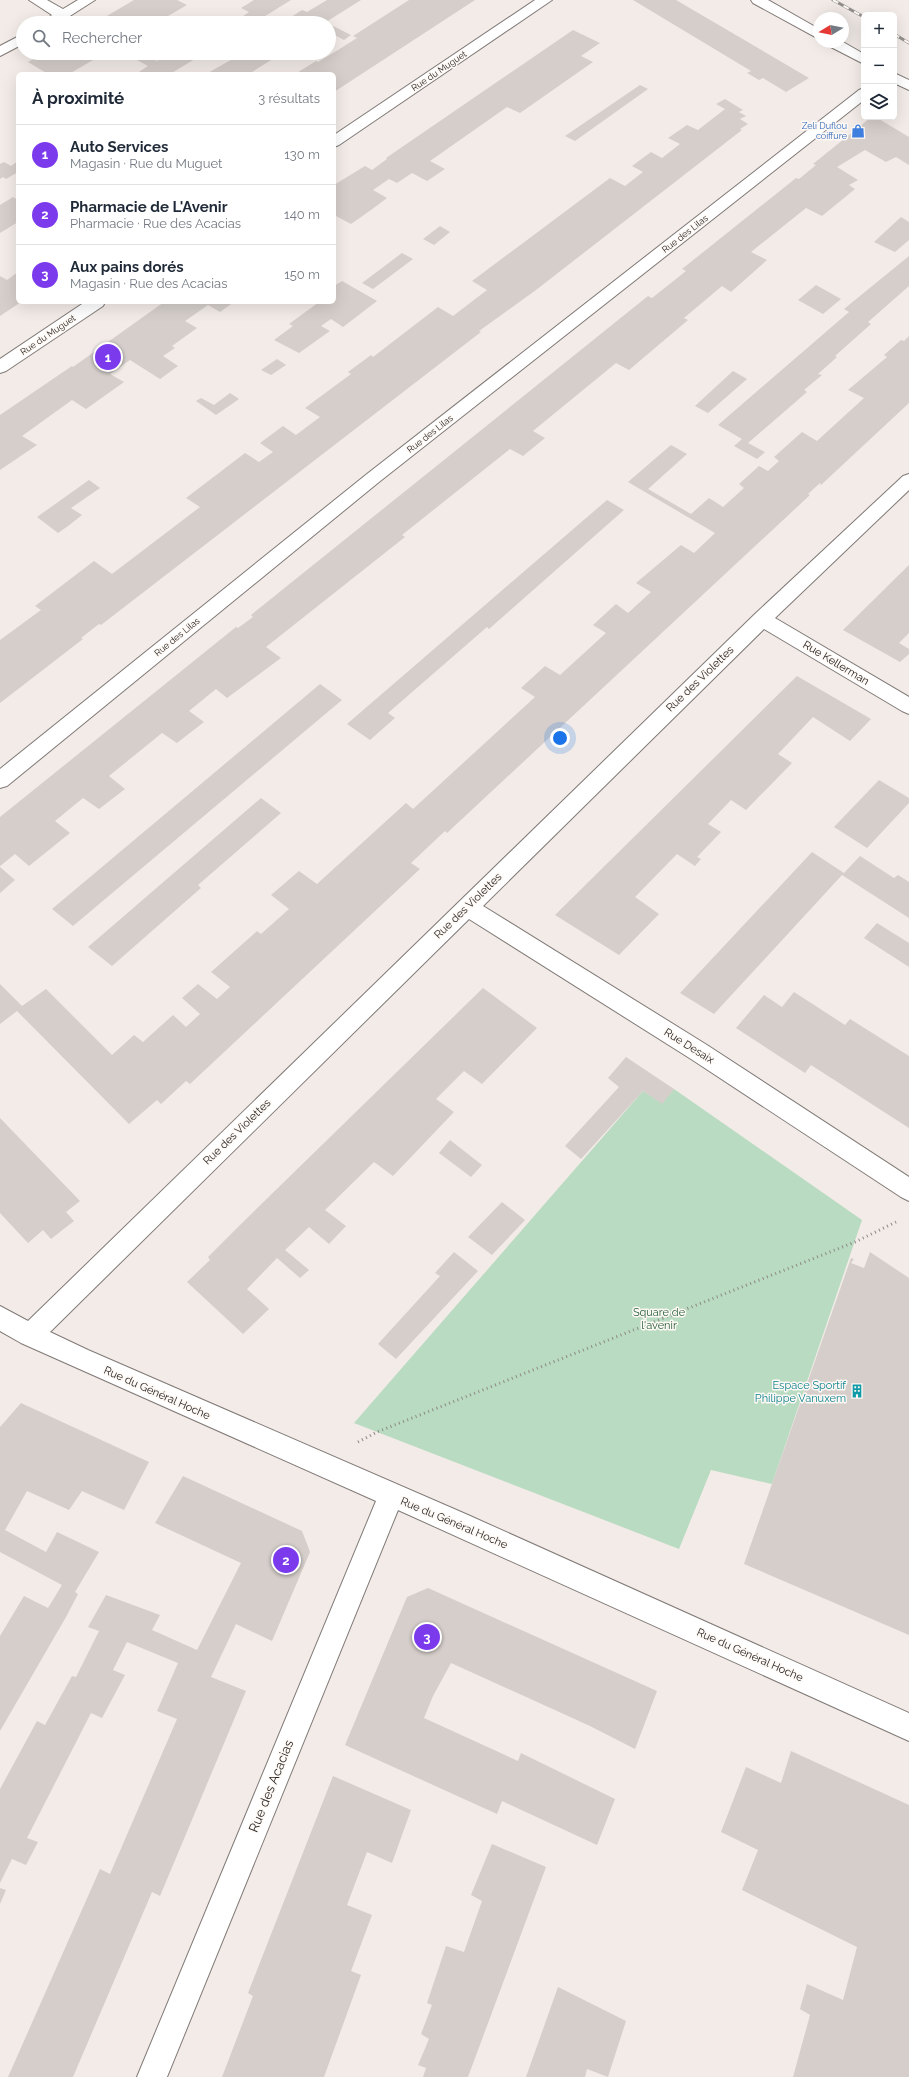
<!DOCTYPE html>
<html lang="fr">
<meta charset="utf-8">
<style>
:root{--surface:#fff;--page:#f2f2f3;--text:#1f2937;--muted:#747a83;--line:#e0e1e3;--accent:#7c3aed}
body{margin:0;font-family:Raleway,sans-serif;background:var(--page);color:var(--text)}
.controls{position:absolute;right:12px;top:12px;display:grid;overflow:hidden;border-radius:6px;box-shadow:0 4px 16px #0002}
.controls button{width:36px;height:36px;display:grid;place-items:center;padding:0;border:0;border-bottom:1px solid var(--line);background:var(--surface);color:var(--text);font:20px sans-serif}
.compass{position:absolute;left:813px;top:12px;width:36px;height:36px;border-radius:50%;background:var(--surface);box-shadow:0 4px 16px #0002;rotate:260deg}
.you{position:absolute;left:560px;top:738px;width:14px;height:14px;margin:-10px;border:3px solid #fff;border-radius:50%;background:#1a73e8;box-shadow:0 0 0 6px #1a73e833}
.badge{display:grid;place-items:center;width:26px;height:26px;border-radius:50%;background:var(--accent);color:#fff;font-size:13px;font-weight:700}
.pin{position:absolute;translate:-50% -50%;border:2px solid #fff;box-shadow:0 1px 4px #0006}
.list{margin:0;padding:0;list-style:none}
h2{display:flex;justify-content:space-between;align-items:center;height:52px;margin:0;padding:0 16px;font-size:17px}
h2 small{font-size:13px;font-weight:400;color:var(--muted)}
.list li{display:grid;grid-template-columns:26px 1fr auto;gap:12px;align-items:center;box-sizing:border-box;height:60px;padding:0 16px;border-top:1px solid var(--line)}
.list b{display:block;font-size:15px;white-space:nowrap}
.list p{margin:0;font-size:13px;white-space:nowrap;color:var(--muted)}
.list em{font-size:13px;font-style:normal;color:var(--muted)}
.icon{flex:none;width:22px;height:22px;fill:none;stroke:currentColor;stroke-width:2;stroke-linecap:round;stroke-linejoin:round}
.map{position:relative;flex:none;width:909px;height:2077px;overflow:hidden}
.search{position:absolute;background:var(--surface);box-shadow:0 4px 16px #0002;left:16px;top:16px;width:320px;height:44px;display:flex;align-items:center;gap:10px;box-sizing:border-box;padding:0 14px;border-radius:22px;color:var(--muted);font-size:15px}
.panel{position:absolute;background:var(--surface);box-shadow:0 4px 16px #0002;left:16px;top:72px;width:320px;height:232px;border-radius:6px}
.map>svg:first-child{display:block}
.green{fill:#b9dbc1}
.building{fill:#d5ceca}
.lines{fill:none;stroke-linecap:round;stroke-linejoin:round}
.minor-casing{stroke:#807a77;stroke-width:2}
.path{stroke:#8e8a87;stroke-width:3;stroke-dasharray:1 3.5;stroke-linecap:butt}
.minor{fill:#fff;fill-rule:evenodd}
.rail-casing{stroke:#938f8c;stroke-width:3}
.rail{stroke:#fef9f5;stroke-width:2;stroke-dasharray:6;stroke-linecap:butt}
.labels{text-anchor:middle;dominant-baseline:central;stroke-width:3;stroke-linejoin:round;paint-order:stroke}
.far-street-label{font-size:9px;fill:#282624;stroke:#fef9f5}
.far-shop-label{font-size:9px;fill:#366cbe;stroke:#fef9f5;text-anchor:end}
.street-label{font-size:11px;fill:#282624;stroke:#fef9f5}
.park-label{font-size:11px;fill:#27603b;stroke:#fef9f5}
.culture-label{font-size:11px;fill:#0d838f;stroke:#fef9f5;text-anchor:end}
.near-street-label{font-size:13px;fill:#282624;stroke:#fef9f5}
</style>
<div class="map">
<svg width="909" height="2077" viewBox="0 0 909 2077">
<rect width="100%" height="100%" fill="#f2ebe7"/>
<!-- green -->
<path class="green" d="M674,1089L862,1220L772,1484L711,1470L679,1549L354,1423L643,1091L662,1103Z"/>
<!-- building -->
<g class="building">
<path d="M134,0H177L187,5L156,23H95Z"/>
<path d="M254,0H291L262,18L247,20L242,17L249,12L241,8Z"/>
<path d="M327,0H361L326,22L328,23H304L300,21L297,23H282L302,10L307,12Z"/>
<path d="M409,0H475L334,92V74H295L316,61L318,62L338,50L357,38L353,36Z"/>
<path d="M633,0H676L809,78L786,92L763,78L759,80L747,73L751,71Z"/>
<path d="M329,24L351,35L344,40L329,32Z"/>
<path d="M573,30L600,43L581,56L593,62L520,113L507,107L430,161L445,169L427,181L412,173L397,183L389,179L373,190L387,198L371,210L351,224L336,216L334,217V185L365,166L372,170L387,159L386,158Z"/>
<path d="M44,53H105L69,74H48L28,62Z"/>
<path d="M124,53H143L157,61L169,53H205L170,74H136L148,66Z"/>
<path d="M243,53H257L271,60L249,74H206Z"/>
<path d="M640,85L648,89L575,141L565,136Z"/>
<path d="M725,99L743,110L739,112L746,116L740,119L748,124L740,129L742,130L536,290L479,331L481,332L101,625L99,624L81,638L83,639L0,703V640L41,610L35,606L94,561L112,574L200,507L186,498L245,453L259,462L273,452L260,443L283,426L296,435L320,417L305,408L351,374L348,372L371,355L373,357L438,307L453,316L487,290L472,281L610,178L625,186L643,172L632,166L651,152L662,158L680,144L668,138L687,125L698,130L725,109L716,104Z"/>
<path d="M870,118L879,119L909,137V165L896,157L886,162L865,150L837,167L858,180L849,185L855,189L822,216L806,208L751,252L767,260L731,292L722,286L684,318L688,320L629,370L616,363L533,431L545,438L523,456L510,449L402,535L405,537L266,647L281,658L227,698L216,689L189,711L204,722L177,743L162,733L109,776L125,789L99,809L83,798L55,821L70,833L29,866L15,854L0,866V817L236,627L238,628L253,617L251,615L648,296L652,298L686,271L682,269L796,178L799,179L816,165L813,164Z"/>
<path d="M18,161V172L6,179L3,177L0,179V164L4,162L11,166Z"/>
<path d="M13,197L18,200V222L0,233V205Z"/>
<path d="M901,217L909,222V240L895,252L874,242Z"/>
<path d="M440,226L450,232L434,245L423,239Z"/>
<path d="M402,253L413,259L373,289L362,283Z"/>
<path d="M909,256V286L868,322L871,324L835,356L837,357L818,374L822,375L804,390L807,392L748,443L765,452L757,459L734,446L742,439L718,425L849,312L844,309Z"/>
<path d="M18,272V302H21L0,316V276L7,280Z"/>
<path d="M342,281L377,301L343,327L331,319L321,326L330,331L299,353L274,340L293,326L289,324L319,302H334V296L336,294L334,293V286Z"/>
<path d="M816,285L841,299L823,314L798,300Z"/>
<path d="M164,302H234L220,312L208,305L185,321L197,328L172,346L175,348L163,356L178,366L160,379L130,360L110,374L124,382L86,409L72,400L22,436L37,445L0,470V415L72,366L73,367Z"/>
<path d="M909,336V403L821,485L820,483L808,494L810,495L447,833L445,831L411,863L420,869L190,1084L186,1081L161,1104L157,1100L129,1124L17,1011L0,1024V984L22,1006L46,989L112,1055L134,1035L143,1042L173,1015L186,1027L200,1014L182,998L198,984L217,999L230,987L211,972L257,931L261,934L289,909L271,895L299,871L317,884L406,803L413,809L535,697L521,688L545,666L560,675L606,633L593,625L616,604L628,613L651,592L636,583L681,545L694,553L715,533L628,482L671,445L687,454L648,489L691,514L709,498L723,507L744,488L739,484L759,466L768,471L779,461L774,457L802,432L817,441L864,398L848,390L887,357L884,355L901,340L904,341Z"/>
<path d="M277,359L286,365L271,375L261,370Z"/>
<path d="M733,371L747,379L708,413L695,406Z"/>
<path d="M230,393L239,399L216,415L196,401L201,398L214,405Z"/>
<path d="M89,480L100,488L71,508L82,515L68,526L58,533L37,517Z"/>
<path d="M607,500L624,510L489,629L487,627L388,713L395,718L370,740L347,724Z"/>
<path d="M909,565V633L899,643L909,649V654L900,662L843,630Z"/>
<path d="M797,676L871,719L850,741L813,717L778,754L792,763L746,810L731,800L708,824L721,832L697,857L701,859L695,866L677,854L635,897L659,914L619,955L555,915Z"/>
<path d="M320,684L342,700L73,926L52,909Z"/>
<path d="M879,780L909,798V803L867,848L834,827Z"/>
<path d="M261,798L281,813L198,885L201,888L112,966L88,947Z"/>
<path d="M812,852L844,873L860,856L894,878L898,875L909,882V918L842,875L714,1014L680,993Z"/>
<path d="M0,867L15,880L0,893Z"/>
<path d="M877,923L909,943V967L864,938Z"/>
<path d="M483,988L537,1028L482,1084L464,1071L436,1099L454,1112L393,1176L374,1162L325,1210L346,1226L329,1244L309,1227L285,1250L309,1270L300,1278L277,1258L247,1289L269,1309L243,1334L187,1282L210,1260L208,1257L239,1226Z"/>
<path d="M794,992L845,1025L850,1019L909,1056V1128L811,1065L805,1073L736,1028L764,995L782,1007Z"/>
<path d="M626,1057L674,1089L662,1104L643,1091L581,1159L565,1146L619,1087L608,1078Z"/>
<path d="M0,1118L80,1201L66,1212L74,1221L51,1239L43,1230L28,1243L0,1213Z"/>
<path d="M450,1140L482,1165L471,1177L439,1153Z"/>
<path d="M502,1202L525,1220L492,1255L468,1237Z"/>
<path d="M454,1252L478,1271L396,1359L378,1344L440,1276L435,1273Z"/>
<path d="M870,1252L909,1278V1635L744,1564L851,1258L854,1259L851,1263L864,1268Z"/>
<path d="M21,1403L149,1462L124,1510L82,1491L69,1510L27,1491L5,1530L46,1552L57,1532L99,1552L75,1592L78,1594L66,1617L0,1731V1636L24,1596L48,1608L62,1585L0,1552V1427Z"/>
<path d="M183,1476L302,1531L310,1552L272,1641L236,1624L211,1677L246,1691L160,1896L152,1892L73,2077H8L100,1869L110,1874L177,1719L157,1711L178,1663L127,1642L113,1670L125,1675L102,1718L91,1713L27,1838L38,1842L26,1865L12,1859L0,1883V1789L37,1721L45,1725L72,1676L76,1677L99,1631L88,1627L106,1595L160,1615L152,1630L197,1650L241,1563L155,1523Z"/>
<path d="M428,1588L657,1691L635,1749L590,1726L451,1663L433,1696L424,1718L518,1761L521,1753L615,1799L597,1845L502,1801L497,1814L345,1745L407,1597Z"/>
<path d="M791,1751L909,1805V2077H793L810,2015L800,2009L807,1984L843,2000L857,1947L742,1890L758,1850L721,1832L746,1767L781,1783Z"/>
<path d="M333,1776L411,1810L392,1863L367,1852L347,1905L372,1915L351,1971L361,1975L324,2077H222L253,1996L248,1993Z"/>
<path d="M492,1844L546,1867L468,2077H423L426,2068L418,2065L429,2039L421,2034L432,2005L427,2003L446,1946L464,1952L482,1901L471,1895Z"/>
<path d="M0,1888L6,1890L0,1904Z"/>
<path d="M558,1987L626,2021L608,2077L587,2069L585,2077H526Z"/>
</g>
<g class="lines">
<!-- minor casing -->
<g class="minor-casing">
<g id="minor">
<path d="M29,0H47L63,9L78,0H95L59,23H42L52,15Z"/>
<path d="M535,0H552L339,145L334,147V135Z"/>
<path d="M751,0H768L819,29V39L753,3Z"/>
<path d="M23,34V44L0,56V46Z"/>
<path d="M825,42H843L864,54V64L827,45Z"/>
<path d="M894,73L909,80V90L894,83Z"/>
<path d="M864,88V100L379,482L7,786L0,788V769L367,474L859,90Z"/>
<path d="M85,302H105L103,306L6,371L0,373V359Z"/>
<path d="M909,474V490L775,618L909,697V714L902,711L764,629L483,906L707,1045L909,1177V1201L901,1197L691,1059L469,919L50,1332L88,1350L468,1515L909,1713V1741L398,1510L167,2077H137L376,1501L21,1343L0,1331V1306L28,1321L755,614L903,476Z"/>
</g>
</g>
<!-- path -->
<path class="path" d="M358,1442L377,1432L855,1242L896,1222"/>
<!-- minor -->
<use href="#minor" class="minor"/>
<!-- rail casing -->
<g class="rail-casing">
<g id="rail">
<path d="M833,0L864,17"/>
<path d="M894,34L909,43"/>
</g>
</g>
<!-- rail -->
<use href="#rail" class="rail"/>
</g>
<!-- icons -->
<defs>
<g id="shop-bare" transform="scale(1.08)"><path d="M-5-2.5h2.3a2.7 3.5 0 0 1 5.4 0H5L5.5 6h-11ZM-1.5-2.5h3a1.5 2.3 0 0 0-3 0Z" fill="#3f7fe0" stroke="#fef9f5" stroke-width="2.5" paint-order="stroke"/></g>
<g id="building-bare" transform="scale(1.08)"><path d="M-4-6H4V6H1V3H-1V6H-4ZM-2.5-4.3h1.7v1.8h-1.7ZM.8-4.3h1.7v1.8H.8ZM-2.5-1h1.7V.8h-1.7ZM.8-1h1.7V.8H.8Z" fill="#0f9aa8" stroke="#fef9f5" stroke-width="2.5" paint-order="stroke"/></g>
</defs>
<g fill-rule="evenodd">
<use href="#shop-bare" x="858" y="131"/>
<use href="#building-bare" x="857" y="1391"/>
</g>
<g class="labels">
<!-- far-street labels -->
<g class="far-street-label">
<text transform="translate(439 71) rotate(-34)">Rue du Muguet</text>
<text transform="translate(685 234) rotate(-38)">Rue des Lilas</text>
<text transform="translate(48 335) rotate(-34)">Rue du Muguet</text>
<text transform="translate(430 434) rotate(-38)">Rue des Lilas</text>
<text transform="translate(177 637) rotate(-39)">Rue des Lilas</text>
</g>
<!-- far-shop labels -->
<g class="far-shop-label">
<text x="847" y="126">Zeli Duflou<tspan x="847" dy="10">coiffure</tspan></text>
</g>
<!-- street labels -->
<g class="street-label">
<text transform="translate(836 663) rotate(31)">Rue Kellerman</text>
<text transform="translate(700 679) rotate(-44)">Rue des Violettes</text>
<text transform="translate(468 906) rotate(-44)">Rue des Violettes</text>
<text transform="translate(689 1046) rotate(32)">Rue Desaix</text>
<text transform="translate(237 1132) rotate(-44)">Rue des Violettes</text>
<text transform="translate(157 1393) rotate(24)">Rue du Général Hoche</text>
<text transform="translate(454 1523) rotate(23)">Rue du Général Hoche</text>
<text transform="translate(750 1655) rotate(24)">Rue du Général Hoche</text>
</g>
<!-- park labels -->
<g class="park-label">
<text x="659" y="1312">Square de<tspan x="659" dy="13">l'avenir</tspan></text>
</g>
<!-- culture labels -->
<g class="culture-label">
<text x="846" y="1385">Espace Sportif<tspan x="846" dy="13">Philippe Vanuxem</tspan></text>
</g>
<!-- near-street labels -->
<g class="near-street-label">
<text transform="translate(271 1786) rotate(-68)">Rue des Acacias</text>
</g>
</g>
</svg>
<div class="controls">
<button>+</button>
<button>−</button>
<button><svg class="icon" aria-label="layers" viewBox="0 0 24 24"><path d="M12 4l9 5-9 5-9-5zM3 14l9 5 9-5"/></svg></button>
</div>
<svg class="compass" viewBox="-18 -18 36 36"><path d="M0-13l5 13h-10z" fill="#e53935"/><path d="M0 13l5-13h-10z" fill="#747a83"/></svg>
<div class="you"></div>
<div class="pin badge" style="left:108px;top:357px">1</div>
<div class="pin badge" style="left:286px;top:1560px">2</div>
<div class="pin badge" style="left:427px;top:1637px">3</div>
<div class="search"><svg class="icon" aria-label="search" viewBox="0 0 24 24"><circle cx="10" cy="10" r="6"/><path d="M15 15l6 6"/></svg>Rechercher</div>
<section class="panel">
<h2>À proximité<small>3 résultats</small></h2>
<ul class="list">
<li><span class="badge">1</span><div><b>Auto Services</b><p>Magasin · Rue du Muguet</p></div><em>130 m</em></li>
<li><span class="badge">2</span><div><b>Pharmacie de L'Avenir</b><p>Pharmacie · Rue des Acacias</p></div><em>140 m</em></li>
<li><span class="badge">3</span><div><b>Aux pains dorés</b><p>Magasin · Rue des Acacias</p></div><em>150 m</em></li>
</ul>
</section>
</div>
